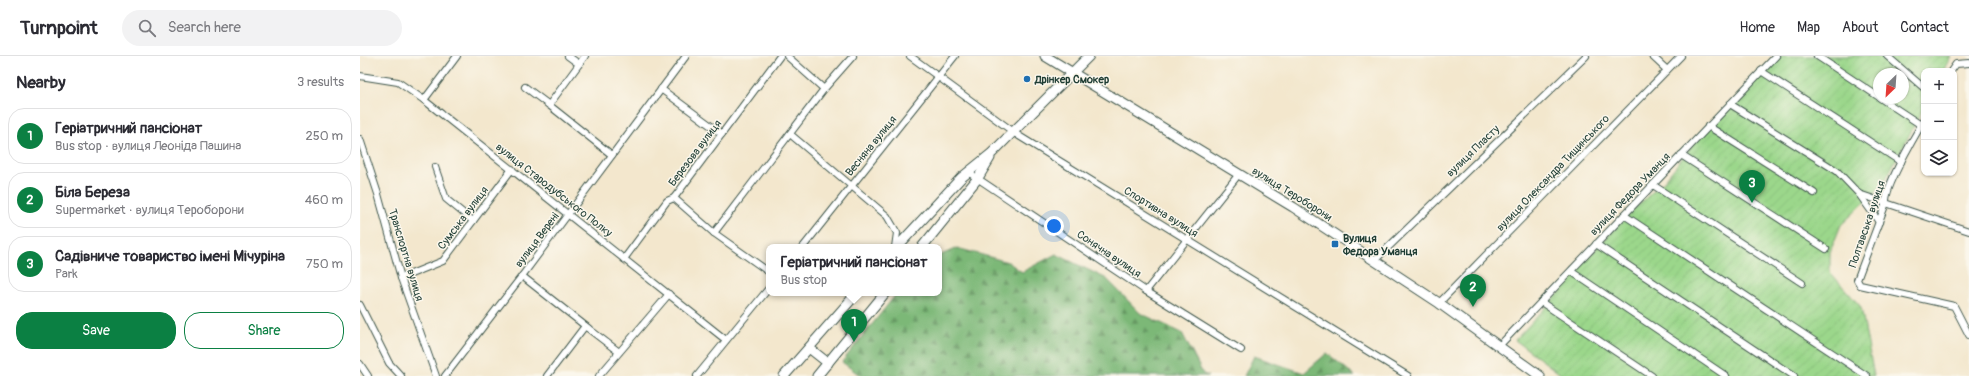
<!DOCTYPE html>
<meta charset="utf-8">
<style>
:root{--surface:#fff;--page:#f2f2f3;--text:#2b2b33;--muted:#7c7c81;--line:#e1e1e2;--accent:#0b8043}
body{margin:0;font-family:Pangolin,sans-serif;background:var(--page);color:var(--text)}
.controls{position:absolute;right:12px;top:12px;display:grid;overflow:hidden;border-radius:8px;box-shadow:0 1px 3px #0004}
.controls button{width:36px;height:36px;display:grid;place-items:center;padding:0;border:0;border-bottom:1px solid var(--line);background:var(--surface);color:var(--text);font:20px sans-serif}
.compass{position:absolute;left:1513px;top:12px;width:36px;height:36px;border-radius:50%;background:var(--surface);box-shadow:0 1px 3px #0004;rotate:205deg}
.you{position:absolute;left:694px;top:170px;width:14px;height:14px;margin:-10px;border:3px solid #fff;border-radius:50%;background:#1a73e8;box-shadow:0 0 0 6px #1a73e833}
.badge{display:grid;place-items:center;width:26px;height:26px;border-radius:50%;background:var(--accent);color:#fff;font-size:13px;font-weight:700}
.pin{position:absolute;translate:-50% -33px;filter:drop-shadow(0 1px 2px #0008)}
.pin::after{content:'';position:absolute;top:21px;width:14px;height:12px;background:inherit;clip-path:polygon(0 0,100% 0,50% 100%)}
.popup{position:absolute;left:406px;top:188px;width:176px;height:52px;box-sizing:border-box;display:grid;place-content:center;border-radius:8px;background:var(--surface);filter:drop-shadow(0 1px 3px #0005);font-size:13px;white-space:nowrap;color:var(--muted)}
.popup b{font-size:15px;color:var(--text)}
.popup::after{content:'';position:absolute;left:50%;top:100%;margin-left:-8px;border:8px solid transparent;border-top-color:var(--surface)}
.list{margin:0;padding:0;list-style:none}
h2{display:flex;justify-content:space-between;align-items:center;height:52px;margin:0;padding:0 16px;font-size:17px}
h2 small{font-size:13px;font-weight:400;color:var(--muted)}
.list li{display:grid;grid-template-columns:26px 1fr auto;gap:12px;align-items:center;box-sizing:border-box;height:56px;margin:0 8px 8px;padding:0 8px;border:1px solid var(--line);border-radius:16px}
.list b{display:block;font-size:15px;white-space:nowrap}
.list p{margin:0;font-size:13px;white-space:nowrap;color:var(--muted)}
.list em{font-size:13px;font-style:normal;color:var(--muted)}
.actions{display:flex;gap:8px;padding:12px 16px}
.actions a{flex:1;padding:9px 0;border:1px solid var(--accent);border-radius:16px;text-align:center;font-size:14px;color:var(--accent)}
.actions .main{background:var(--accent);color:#fff}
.icon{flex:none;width:22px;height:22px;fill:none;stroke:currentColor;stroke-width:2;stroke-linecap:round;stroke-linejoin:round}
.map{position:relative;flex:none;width:1609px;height:320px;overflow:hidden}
header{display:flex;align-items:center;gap:24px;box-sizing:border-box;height:56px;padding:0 20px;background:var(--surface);border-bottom:1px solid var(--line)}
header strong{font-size:19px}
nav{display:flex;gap:22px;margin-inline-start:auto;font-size:14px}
.search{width:280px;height:36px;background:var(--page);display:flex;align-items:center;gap:10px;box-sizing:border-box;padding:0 14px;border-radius:22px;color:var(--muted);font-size:15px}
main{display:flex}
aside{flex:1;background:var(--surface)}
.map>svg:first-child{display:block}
.forest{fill:url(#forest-firs);stroke:#4e7a56}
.garden{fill:url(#garden-furrows);stroke:#5d8a60;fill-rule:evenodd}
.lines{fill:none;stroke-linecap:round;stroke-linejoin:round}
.street-casing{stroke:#3f564b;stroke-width:8}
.secondary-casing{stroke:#3f564b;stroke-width:11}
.street{stroke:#fff;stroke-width:6}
.secondary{stroke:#fff;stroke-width:9}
.poi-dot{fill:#1f6fb2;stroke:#fbf7ec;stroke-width:1.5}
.labels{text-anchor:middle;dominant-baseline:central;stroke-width:3;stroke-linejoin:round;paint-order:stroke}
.poi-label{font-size:11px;font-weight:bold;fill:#1f3d34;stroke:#fbf7ec;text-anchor:start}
.street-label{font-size:11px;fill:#1f3d34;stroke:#fbf7ec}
</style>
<header>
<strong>Turnpoint</strong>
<div class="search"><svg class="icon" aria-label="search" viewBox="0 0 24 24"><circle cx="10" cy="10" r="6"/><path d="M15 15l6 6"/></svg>Search here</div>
<nav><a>Home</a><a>Map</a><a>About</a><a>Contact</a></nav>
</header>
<main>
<aside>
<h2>Nearby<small>3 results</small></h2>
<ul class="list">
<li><span class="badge">1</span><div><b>Геріатричний пансіонат</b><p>Bus stop · вулиця Леоніда Пашина</p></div><em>250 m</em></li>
<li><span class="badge">2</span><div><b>Біла Береза</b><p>Supermarket · вулиця Тероборони</p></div><em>460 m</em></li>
<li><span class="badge">3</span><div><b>Садівниче товариство імені Мічуріна</b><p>Park</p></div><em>750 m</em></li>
</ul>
<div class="actions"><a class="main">Save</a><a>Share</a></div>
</aside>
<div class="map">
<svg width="1609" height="320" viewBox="0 0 1609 320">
<defs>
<pattern id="forest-firs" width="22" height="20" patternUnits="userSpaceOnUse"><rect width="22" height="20" fill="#7cb877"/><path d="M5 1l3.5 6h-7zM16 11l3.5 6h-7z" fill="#659762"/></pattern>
<pattern id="garden-furrows" width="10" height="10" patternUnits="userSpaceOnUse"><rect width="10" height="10" fill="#9bd78b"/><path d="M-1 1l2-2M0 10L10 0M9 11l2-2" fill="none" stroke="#85b979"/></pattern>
</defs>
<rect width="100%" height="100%" fill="#fbf7ec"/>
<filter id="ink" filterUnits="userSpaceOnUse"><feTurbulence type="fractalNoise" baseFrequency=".025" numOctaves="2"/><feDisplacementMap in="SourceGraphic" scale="8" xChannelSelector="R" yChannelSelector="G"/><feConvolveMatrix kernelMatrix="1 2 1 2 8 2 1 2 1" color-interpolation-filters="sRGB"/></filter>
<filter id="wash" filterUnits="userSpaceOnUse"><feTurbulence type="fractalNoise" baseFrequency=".012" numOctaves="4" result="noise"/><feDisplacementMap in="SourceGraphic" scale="16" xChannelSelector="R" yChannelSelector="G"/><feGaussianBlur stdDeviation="0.9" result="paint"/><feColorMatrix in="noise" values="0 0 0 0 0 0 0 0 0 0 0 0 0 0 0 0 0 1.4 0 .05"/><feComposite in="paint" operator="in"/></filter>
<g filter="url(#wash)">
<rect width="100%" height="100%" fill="#f3e7cd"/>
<!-- forest -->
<g class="forest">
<path d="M597,192L648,206L662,216L696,198L747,223L780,257L822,277L843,318L849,320H501L482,306L537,237H579V200Z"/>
<path d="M967,297L995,320H884L894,300L944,317Z"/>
</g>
<!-- garden -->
<path class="garden" d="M1420,0H1591L1583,15H1564V51L1522,130L1481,169L1470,196V216L1501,251L1514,320H1203L1155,284L1215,220V213L1227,203L1262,164L1304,125L1335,86ZM1519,18H1543V42H1519Z"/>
</g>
<g filter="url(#ink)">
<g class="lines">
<!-- street casing -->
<g class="street-casing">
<g id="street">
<path d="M208,0L219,8"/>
<path d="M225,0L189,49L252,99"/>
<path d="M427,0L464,33"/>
<path d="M550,0L659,80L1048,320"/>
<path d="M1292,0L1307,14"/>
<path d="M1457,0L1519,41"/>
<path d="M1527,0L1564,32"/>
<path d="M1401,15L1541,106"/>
<path d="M1591,15L1596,8L1609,7"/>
<path d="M0,20L38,26L64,44L366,284"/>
<path d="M165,31L189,49"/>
<path d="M301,33L362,78"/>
<path d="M1520,42L1561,69"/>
<path d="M64,44L97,0"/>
<path d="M1370,48L1477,115L1499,138L1609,175"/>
<path d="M1564,64C1555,80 1524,131 1526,147L1497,224L1500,229L1594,250L1609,279"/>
<path d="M1348,70L1454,137"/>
<path d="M430,78L527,160L537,177L535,191"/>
<path d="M0,83L18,138L41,222L76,320"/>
<path d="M1321,99L1466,193"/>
<path d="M75,111L86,143L113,165"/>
<path d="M608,116L786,235L881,294"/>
<path d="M1293,129L1442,227"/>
<path d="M1499,138L1519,166"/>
<path d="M314,142L354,177L409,216"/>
<path d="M1264,159L1507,320"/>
<path d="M354,177L464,33L493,0"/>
<path d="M1236,188L1434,320"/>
<path d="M443,191L595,0"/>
<path d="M264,203L307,145L314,142L420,0"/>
<path d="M1015,204L1226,0"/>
<path d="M1212,216L1366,320"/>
<path d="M162,220L228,272"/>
<path d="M41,222L83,205L152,113"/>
<path d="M786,235L879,118"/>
<path d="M1181,246L1292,320"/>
<path d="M1079,247L1321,0"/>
<path d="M0,249L29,307L41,320"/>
<path d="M1139,290L1416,0"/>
<path d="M0,308L8,320"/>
<path d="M85,320L162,220L326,0"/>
<path d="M187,320L225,270L259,296"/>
<path d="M239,320L309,238"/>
<path d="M337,320L409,232"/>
</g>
</g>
<!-- secondary casing -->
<g class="secondary-casing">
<g id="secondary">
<path d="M685,0L933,151L1079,247L1180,320"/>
<path d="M537,191L601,122L632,97L729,0"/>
<path d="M562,191L618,122L630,102"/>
<path d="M449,292L468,307"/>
<path d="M424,320L497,237"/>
<path d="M457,320L525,237"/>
</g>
</g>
<!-- street -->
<use href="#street" class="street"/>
<!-- secondary -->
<use href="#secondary" class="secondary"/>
</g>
</g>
<!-- markers -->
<g class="poi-dot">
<circle cx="667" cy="23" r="4"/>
<rect x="971" y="184" width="8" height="8" rx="2"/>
</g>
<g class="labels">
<!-- poi labels -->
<g class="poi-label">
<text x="675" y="23">Дрінкер Смокер</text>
<text x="983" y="182">Вулиця<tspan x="983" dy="13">Федора Уманця</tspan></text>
</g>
<!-- street labels -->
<g class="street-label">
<text transform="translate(511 90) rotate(-51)">Весняна вулиця</text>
<text transform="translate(1113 95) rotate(-44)">вулиця Пласту</text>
<text transform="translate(335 97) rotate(-53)">Березова вулиця</text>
<text transform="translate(1193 117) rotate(-46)">вулиця Олександра Тищинського</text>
<text transform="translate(194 134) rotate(38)">вулиця Стародубського Полку</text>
<text transform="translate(932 138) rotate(32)">вулиця Тероборони</text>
<text transform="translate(1270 138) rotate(-46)">вулиця Федора Уманця</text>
<text transform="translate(801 156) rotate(32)">Спортивна вулиця</text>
<text transform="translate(103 162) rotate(-53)">Сумська вулиця</text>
<text transform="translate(1507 168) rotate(-71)">Полтавська вулиця</text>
<text transform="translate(177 184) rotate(-53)">вулиця Верені</text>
<text transform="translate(749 198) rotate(34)">Сонячна вулиця</text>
<text transform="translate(46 199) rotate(73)">Транспортна вулиця</text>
</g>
</g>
</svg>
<div class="controls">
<button>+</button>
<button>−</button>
<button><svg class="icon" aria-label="layers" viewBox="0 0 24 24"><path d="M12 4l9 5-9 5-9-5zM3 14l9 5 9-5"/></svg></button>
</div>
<svg class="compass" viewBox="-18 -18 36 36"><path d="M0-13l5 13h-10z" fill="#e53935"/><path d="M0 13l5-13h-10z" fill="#7c7c81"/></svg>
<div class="you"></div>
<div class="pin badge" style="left:494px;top:286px">1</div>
<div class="popup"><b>Геріатричний пансіонат</b>Bus stop</div>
<div class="pin badge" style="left:1113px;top:251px">2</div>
<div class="pin badge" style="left:1392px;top:147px">3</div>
</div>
</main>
